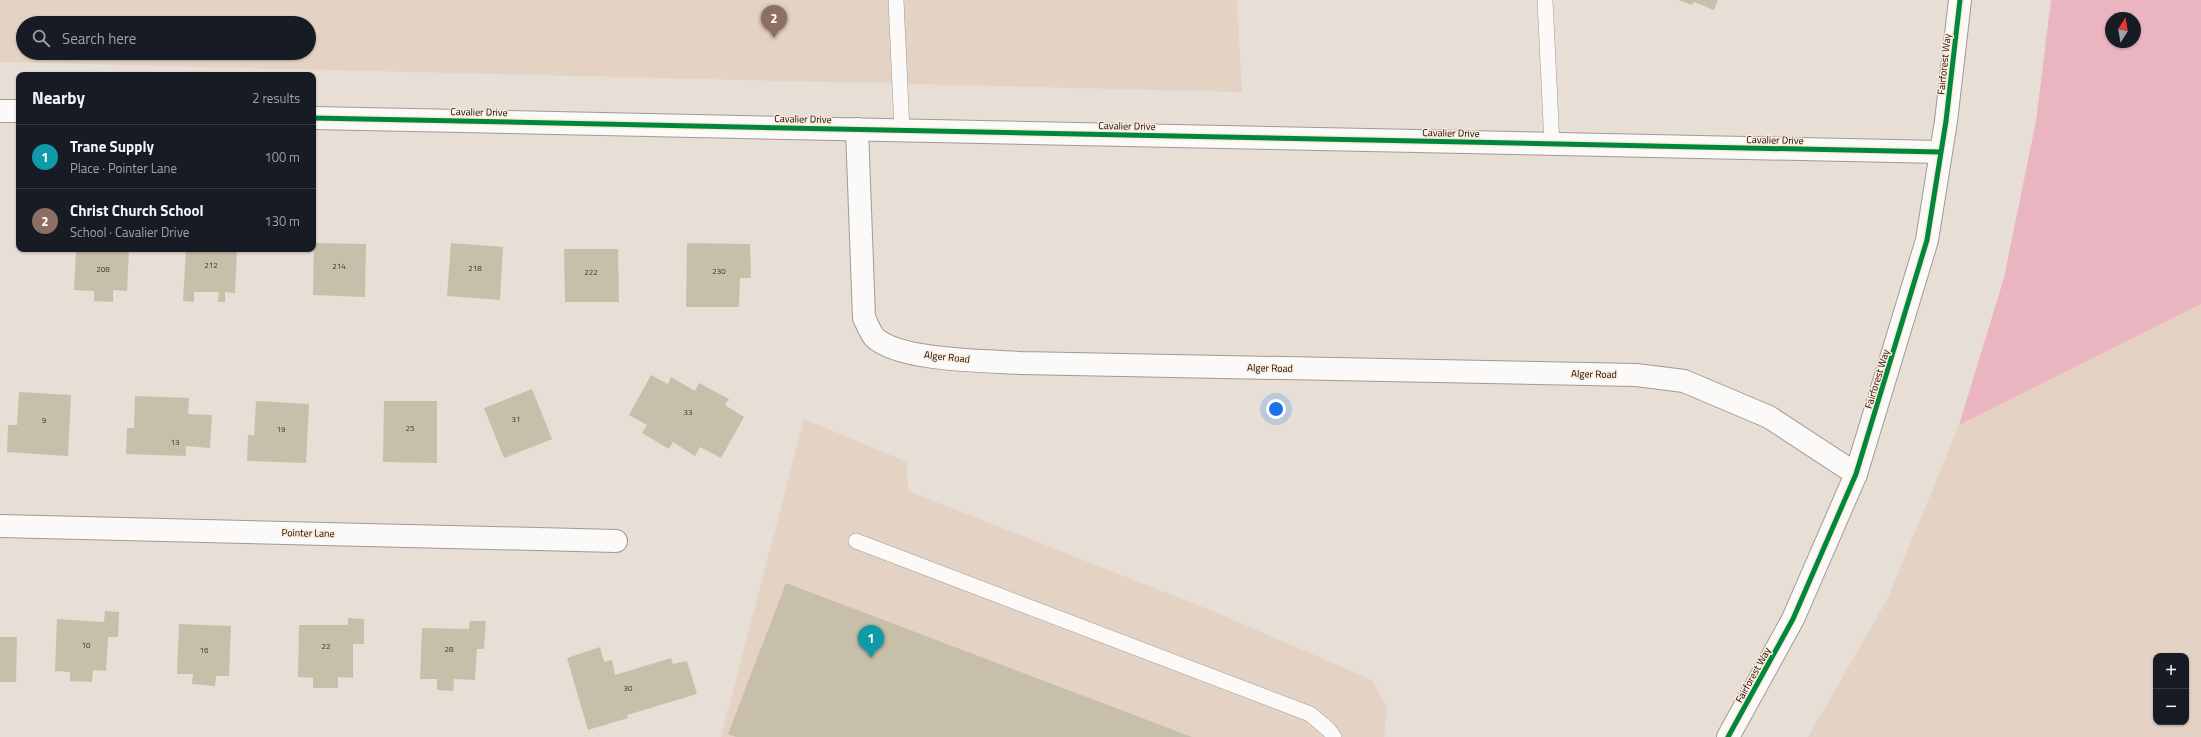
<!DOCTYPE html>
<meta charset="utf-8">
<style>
:root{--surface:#171b24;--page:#20242c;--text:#f1f3f6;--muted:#9ea1a6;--line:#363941;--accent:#aeabaa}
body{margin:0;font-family:"Titillium Web",sans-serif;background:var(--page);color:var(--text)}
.controls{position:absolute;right:12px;bottom:12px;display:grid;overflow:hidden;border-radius:8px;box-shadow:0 1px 3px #0004}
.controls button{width:36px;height:36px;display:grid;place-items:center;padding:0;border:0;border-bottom:1px solid var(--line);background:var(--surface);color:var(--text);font:20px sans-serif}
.compass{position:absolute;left:2105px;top:12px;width:36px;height:36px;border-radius:50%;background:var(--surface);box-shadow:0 1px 3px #0004;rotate:11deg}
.you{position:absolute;left:1276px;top:409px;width:14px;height:14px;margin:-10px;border:3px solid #fff;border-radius:50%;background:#1a73e8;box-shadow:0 0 0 6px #1a73e833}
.badge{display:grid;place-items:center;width:26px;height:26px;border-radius:50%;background:var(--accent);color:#fff;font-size:13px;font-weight:700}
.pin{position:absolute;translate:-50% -33px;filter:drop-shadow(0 1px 2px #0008)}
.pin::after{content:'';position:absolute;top:21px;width:14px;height:12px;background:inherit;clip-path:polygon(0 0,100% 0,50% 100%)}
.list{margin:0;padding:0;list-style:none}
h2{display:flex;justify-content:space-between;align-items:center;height:52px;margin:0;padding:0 16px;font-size:17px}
h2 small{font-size:13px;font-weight:400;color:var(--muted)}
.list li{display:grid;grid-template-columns:26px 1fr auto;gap:12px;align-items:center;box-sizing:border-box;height:64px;padding:0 16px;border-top:1px solid var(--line)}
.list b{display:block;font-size:15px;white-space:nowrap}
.list p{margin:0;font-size:13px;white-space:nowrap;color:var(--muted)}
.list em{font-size:13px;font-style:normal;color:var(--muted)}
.icon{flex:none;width:22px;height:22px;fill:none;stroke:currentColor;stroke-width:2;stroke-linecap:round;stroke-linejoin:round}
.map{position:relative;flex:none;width:2201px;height:737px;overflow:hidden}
.search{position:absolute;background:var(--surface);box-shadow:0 1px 3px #0004;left:16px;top:16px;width:300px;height:44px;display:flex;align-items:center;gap:10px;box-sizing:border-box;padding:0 14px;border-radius:22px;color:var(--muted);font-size:15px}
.panel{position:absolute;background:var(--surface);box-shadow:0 1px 3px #0004;left:16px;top:72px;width:300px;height:180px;border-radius:8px}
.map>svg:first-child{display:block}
.built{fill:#e4d3c4;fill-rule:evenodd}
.forest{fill:#eab4c0;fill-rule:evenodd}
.building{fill:#c8bfaa}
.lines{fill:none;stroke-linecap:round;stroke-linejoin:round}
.lane-casing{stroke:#a19a93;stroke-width:16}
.street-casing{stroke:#a19a93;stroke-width:24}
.secondary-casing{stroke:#a19a93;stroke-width:24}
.lane{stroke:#fbfaf9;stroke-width:15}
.street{stroke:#fbfaf9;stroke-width:22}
.secondary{stroke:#fbfaf9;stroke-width:22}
.cycleway-casing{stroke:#fceadb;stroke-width:8}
.cycleway{stroke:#00873e;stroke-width:5}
.labels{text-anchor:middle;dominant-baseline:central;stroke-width:3;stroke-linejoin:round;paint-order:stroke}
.number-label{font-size:8px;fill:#3e372f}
.street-label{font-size:10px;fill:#100a06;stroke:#fceadb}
</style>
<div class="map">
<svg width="2201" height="737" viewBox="0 0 2201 737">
<rect width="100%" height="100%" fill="#e7ded5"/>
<!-- built -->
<g class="built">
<path d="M0,0H1237L1242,92L0,62ZM23,23H309V53H23Z"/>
<path d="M2201,304V737H1808L1888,598L1959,425ZM2156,656H2186V722H2156Z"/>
<path d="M804,419L907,462L908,491L1215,612L1372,680L1387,707L1384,737H721Z"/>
</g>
<!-- forest -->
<path class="forest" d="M2051,0H2201V304L1959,425L2004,278L2036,121ZM2111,18H2135V42H2111Z"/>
<!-- building -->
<g class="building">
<path d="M1678,0H1718L1714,10L1694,2L1692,5Z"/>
<path d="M314,243L366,244L365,297L313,295Z"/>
<path d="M451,243L503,247L500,300L447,296Z"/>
<path d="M687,243L750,244L751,278H740L739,307H686Z"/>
<path d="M76,249H129L127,291L113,290V302L94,301V291L74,290Z"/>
<path d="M186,249H237L235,293L225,292V302H218L219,292H194V302L183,301Z"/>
<path d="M564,249H618L619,302H565Z"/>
<path d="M651,375L668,384L671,377L695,391L699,383L729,399L725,405L744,417L721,458L700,447L695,456L673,442L669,449L642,433L647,425L629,415Z"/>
<path d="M532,389L552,439L504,458L484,408Z"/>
<path d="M19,392L71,395L68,456L7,452L8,425H17Z"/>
<path d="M135,396L189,398L188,414L212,415L210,448L186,446V456L126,454L127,428H134Z"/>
<path d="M256,401L309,404L306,463L247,461L248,435H254Z"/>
<path d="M384,401H437V463L383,462Z"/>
<path d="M786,583L1192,737H736L728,734Z"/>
<path d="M105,611L119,612L118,637H108L106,671L93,670L92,682L70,681V672L55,671L57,619L104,622Z"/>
<path d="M348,618L364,619V644H353V678L338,677V688H313V678L298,677L299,625H348Z"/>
<path d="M470,621H486L484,649H477L475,680L454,679L453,691L437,690V679H420L422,628L469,629Z"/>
<path d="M179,624L231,626L229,676H216L215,686L192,684L193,674H177Z"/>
<path d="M0,637H17L16,682H0Z"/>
<path d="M600,647L604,662L612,660L615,675L671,658L673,664L687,661L697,694L627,715L628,718L588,730L567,658Z"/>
</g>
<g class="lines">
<!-- lane casing -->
<g class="lane-casing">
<g id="lane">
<path d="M896,0L902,130"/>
<path d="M1545,0L1552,145"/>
<path d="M856,541L1310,714L1329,730L1334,737"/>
</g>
</g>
<!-- street casing -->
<g class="street-casing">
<g id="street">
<path d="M0,111H19"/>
<path d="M313,118L1940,152"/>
<path d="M857,129L864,318C867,323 870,332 874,337C898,361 987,361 1021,363L1636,375L1684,381L1769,417L1856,474"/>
<path d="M0,526L616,541"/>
</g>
</g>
<!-- secondary casing -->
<g class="secondary-casing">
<path id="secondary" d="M1728,737L1793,619L1856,474L1927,240L1946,121L1960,0"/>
</g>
<!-- lane -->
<use href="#lane" class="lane"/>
<!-- street -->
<use href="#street" class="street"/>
<!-- secondary -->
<use href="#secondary" class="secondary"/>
<!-- cycleway casing -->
<g class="cycleway-casing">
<g id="cycleway">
<path d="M313,118L1940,152"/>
<path d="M1728,737L1793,619L1856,474L1927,240L1946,121L1960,0"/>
</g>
</g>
<!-- cycleway -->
<use href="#cycleway" class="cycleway"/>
</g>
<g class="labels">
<!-- number labels -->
<g class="number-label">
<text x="211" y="265">212</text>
<text x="339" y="266">214</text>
<text x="475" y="268">218</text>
<text x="103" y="269">208</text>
<text x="719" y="271">230</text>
<text x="591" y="272">222</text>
<text x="688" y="412">33</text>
<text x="516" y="419">31</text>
<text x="44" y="420">9</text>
<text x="410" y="428">25</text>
<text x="281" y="429">19</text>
<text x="175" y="442">13</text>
<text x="86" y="645">10</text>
<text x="326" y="646">22</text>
<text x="449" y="649">28</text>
<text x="204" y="650">16</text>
<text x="628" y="688">30</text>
</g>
<!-- street labels -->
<g class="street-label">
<text transform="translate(1944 64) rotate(-84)">Fairforest Way</text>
<text transform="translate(479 112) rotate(1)">Cavalier Drive</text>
<text transform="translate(803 119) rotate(1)">Cavalier Drive</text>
<text transform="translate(1127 126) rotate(1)">Cavalier Drive</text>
<text transform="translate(1451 133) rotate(1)">Cavalier Drive</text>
<text transform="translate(1775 140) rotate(1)">Cavalier Drive</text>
<text transform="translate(947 357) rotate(6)">Alger Road</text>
<text transform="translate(1270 368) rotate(1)">Alger Road</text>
<text transform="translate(1594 374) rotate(1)">Alger Road</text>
<text transform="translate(1877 379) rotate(-73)">Fairforest Way</text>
<text transform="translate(308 533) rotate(1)">Pointer Lane</text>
<text transform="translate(1753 675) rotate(-61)">Fairforest Way</text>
</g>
</g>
</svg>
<div class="controls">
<button>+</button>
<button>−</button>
</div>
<svg class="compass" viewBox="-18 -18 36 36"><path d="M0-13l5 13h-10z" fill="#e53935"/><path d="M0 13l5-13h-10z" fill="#9ea1a6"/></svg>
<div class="you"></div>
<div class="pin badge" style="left:871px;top:658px;background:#0f9aa8">1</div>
<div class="pin badge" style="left:774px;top:38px;background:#8d6e63">2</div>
<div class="search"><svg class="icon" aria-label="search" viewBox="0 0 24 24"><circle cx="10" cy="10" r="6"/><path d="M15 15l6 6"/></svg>Search here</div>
<section class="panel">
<h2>Nearby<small>2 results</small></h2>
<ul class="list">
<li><span class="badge" style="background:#0f9aa8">1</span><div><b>Trane Supply</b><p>Place · Pointer Lane</p></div><em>100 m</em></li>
<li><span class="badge" style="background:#8d6e63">2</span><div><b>Christ Church School</b><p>School · Cavalier Drive</p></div><em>130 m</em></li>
</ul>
</section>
</div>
